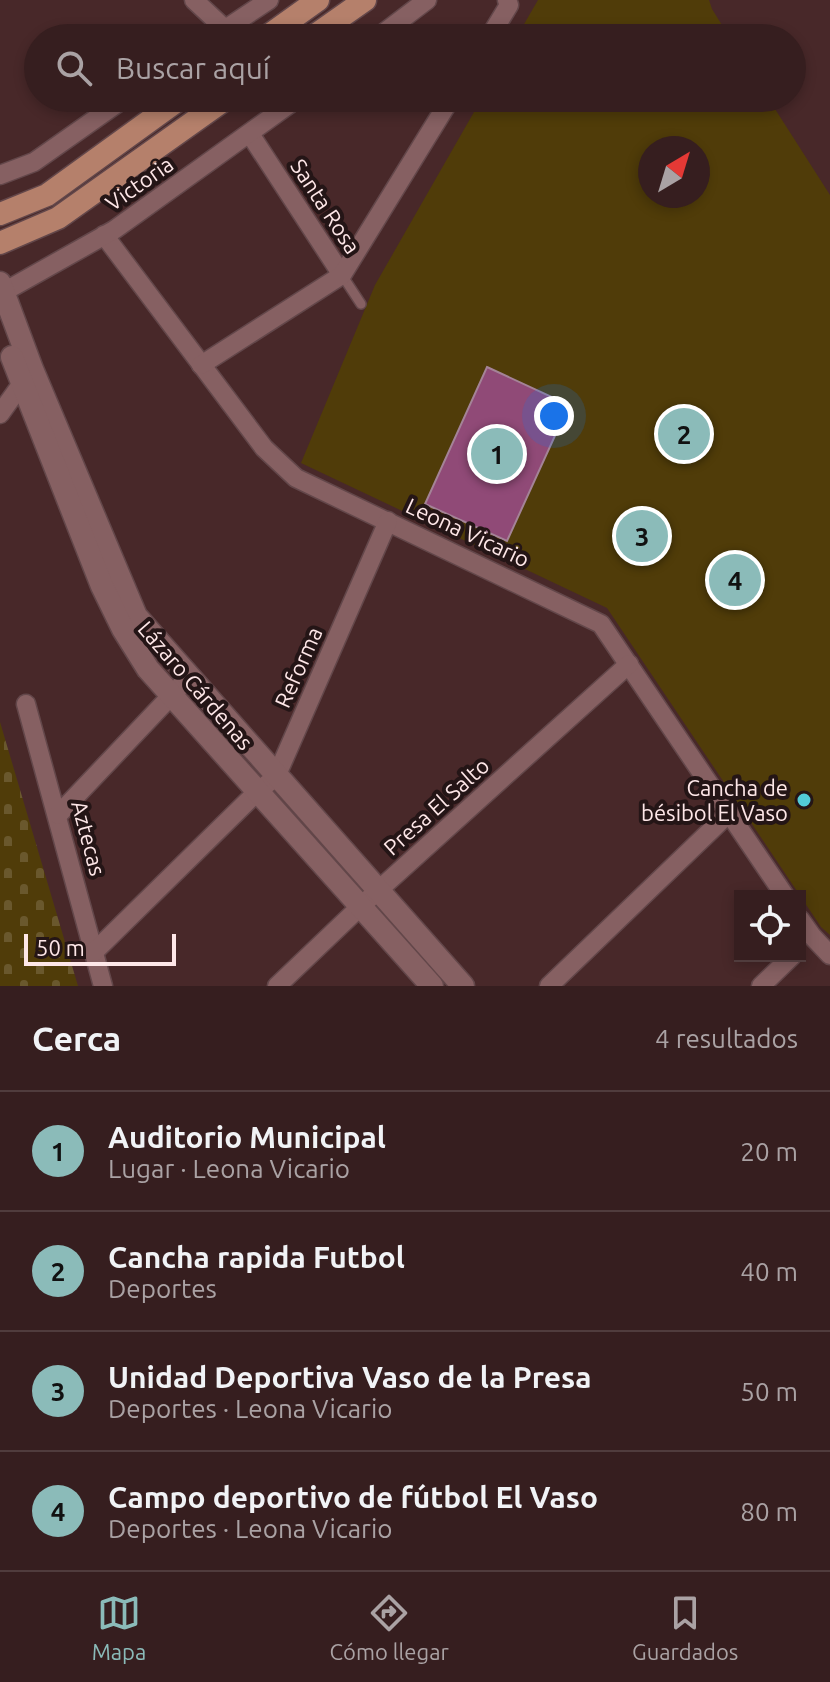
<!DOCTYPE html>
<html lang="es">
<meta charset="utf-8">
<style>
:root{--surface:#361e1f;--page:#3d2728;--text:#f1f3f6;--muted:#aaa2a4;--line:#503c3d;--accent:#8bbbb9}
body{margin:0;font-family:Ubuntu,sans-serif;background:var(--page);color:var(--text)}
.controls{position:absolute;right:24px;bottom:24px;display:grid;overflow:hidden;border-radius:0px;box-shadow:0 4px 12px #0003}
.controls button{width:72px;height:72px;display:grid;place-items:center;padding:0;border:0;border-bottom:2px solid var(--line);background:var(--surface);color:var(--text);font:40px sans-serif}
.compass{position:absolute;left:638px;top:136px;width:72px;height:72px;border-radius:50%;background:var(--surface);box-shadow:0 4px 12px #0003;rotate:38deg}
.scale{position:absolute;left:24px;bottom:20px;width:152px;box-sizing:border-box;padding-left:8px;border:4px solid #fee7e8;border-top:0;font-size:22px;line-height:28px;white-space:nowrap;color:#fee7e8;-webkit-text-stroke:6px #241516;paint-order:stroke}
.you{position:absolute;left:554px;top:416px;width:28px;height:28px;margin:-20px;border:6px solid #fff;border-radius:50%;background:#1a73e8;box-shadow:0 0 0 12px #1a73e833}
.badge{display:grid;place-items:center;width:52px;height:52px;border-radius:50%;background:var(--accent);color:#111;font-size:26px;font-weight:700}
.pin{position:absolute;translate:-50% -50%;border:4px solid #fff;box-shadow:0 2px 8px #0006}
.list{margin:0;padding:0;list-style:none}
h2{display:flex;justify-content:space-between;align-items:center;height:104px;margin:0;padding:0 32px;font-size:34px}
h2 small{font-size:26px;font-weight:400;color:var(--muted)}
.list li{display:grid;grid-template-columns:52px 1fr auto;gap:24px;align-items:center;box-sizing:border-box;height:120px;padding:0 32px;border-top:2px solid var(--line)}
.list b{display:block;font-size:30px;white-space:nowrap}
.list p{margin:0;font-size:26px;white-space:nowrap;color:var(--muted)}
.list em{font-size:26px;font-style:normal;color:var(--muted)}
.icon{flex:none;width:44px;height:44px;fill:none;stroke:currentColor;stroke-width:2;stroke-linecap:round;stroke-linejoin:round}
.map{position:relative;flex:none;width:830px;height:986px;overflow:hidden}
.search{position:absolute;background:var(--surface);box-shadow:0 4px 12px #0003;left:24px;right:24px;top:24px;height:88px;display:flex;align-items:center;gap:20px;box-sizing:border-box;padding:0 28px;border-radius:44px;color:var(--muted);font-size:30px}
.sheet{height:584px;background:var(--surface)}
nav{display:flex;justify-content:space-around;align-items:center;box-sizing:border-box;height:112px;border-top:2px solid var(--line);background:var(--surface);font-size:22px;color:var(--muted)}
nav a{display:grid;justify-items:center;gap:4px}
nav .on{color:var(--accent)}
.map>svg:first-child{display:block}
.cemetery{fill:url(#cemetery-stones)}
.pitch{fill:#503c09;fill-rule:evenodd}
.building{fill:#904a77;stroke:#a48397;stroke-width:2}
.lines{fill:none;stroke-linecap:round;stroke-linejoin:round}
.service-casing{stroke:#63474a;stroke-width:12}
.minor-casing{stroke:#63474a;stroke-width:21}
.tertiary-casing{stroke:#63474a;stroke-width:25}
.primary-casing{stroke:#63474a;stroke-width:25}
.service{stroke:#866062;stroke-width:9}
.minor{stroke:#866062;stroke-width:18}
.tertiary{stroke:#866062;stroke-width:22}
.primary{stroke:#b5806b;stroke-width:22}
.poi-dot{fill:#52cbd7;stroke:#241516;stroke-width:3}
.labels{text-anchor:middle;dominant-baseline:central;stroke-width:8;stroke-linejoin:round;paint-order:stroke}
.street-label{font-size:22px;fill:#fee7e8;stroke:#241516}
.poi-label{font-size:22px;fill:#fee7e8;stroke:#241516;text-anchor:end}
</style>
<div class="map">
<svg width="830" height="986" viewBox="0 0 830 986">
<defs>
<pattern id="cemetery-stones" width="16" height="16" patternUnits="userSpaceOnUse" patternTransform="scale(2)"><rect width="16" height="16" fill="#503c09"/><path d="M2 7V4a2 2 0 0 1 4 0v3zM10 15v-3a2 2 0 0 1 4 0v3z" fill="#6a582d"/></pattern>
</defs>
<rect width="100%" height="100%" fill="#482829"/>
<!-- cemetery -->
<path class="cemetery" d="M0,722L78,986H0Z"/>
<!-- pitch -->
<g class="pitch">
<path d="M538,0H709L712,9L730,38H516Z"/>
<path d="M482,98H768L830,195V935L821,927L607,608L301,463L375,285ZM650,148H698V196H650Z"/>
</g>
<!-- building -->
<path class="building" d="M487,367L569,405L507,541L425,504Z"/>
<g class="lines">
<!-- service casing -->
<g class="service-casing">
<path id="service" d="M342,275L361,304"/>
</g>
<!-- minor casing -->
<g class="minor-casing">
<g id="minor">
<path d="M194,0L225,29"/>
<path d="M212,38L269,0"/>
<path d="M377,38L427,0"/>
<path d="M489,38L509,5L507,0"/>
<path d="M250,134L342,275"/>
<path d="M0,175L34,162L125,98"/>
<path d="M104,235L264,448L296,478L601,624L785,896"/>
<path d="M0,294L114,230L298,98"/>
<path d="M201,365L342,275L451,98"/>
<path d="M0,414L28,375"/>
<path d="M26,704L103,986"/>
<path d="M58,815L188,678"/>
<path d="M800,919L812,936L830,955"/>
<path d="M94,952L258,791L276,777L388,521"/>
<path d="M277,986L362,905L629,664"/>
<path d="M549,986L729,813"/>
<path d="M761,986L792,956"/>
</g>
</g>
<!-- tertiary casing -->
<g class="tertiary-casing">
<g id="tertiary">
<path d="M0,283L32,369L136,616L463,986"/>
<path d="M12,357L102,586L123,629L148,669L432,986"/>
</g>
</g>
<!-- primary casing -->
<g class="primary-casing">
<g id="primary">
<path d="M265,38L318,0"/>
<path d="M311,38L365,0"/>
<path d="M0,214L47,195L181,98"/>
<path d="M0,243L58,218L227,98"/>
</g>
</g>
<!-- service -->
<use href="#service" class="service"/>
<!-- minor -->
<use href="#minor" class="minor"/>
<!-- tertiary -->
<use href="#tertiary" class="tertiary"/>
<!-- primary -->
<use href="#primary" class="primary"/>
</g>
<!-- markers -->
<circle class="poi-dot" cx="804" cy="800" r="8"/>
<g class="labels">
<!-- street labels -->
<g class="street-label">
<text transform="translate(139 183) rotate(-35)">Victoria</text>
<text transform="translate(326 206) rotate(57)">Santa Rosa</text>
<text transform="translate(468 532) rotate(25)">Leona Vicario</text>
<text transform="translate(298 667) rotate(-66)">Reforma</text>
<text transform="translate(196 685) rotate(49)">Lázaro Cárdenas</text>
<text transform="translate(436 806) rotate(-42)">Presa El Salto</text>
<text transform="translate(89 838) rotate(75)">Aztecas</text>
</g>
<!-- poi labels -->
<g class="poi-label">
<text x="788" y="787">Cancha de<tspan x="788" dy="25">bésibol El Vaso</tspan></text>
</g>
</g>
</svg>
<div class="controls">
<button><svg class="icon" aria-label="locate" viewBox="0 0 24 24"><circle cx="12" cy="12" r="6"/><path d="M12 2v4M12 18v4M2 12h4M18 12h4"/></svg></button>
</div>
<svg class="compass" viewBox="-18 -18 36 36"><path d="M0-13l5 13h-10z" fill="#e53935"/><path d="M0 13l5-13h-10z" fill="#aaa2a4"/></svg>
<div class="scale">50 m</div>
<div class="you"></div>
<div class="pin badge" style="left:497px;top:454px">1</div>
<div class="pin badge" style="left:684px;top:434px">2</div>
<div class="pin badge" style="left:642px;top:536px">3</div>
<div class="pin badge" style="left:735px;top:580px">4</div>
<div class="search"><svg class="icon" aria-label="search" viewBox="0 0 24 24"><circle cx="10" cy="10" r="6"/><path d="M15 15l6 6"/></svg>Buscar aquí</div>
</div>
<section class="sheet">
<h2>Cerca<small>4 resultados</small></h2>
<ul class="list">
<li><span class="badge">1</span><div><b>Auditorio Municipal</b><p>Lugar · Leona Vicario</p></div><em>20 m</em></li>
<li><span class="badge">2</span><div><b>Cancha rapida Futbol</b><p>Deportes</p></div><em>40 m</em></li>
<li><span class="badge">3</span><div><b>Unidad Deportiva Vaso de la Presa</b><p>Deportes · Leona Vicario</p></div><em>50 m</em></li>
<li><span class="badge">4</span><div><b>Campo deportivo de fútbol El Vaso</b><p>Deportes · Leona Vicario</p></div><em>80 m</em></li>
</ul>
</section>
<nav>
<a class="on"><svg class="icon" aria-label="map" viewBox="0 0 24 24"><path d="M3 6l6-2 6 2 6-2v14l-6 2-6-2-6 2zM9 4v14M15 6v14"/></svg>Mapa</a>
<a><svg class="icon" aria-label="directions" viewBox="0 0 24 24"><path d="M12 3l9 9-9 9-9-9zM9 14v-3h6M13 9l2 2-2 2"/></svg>Cómo llegar</a>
<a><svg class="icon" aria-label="saved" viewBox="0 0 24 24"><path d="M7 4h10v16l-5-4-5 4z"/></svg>Guardados</a>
</nav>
